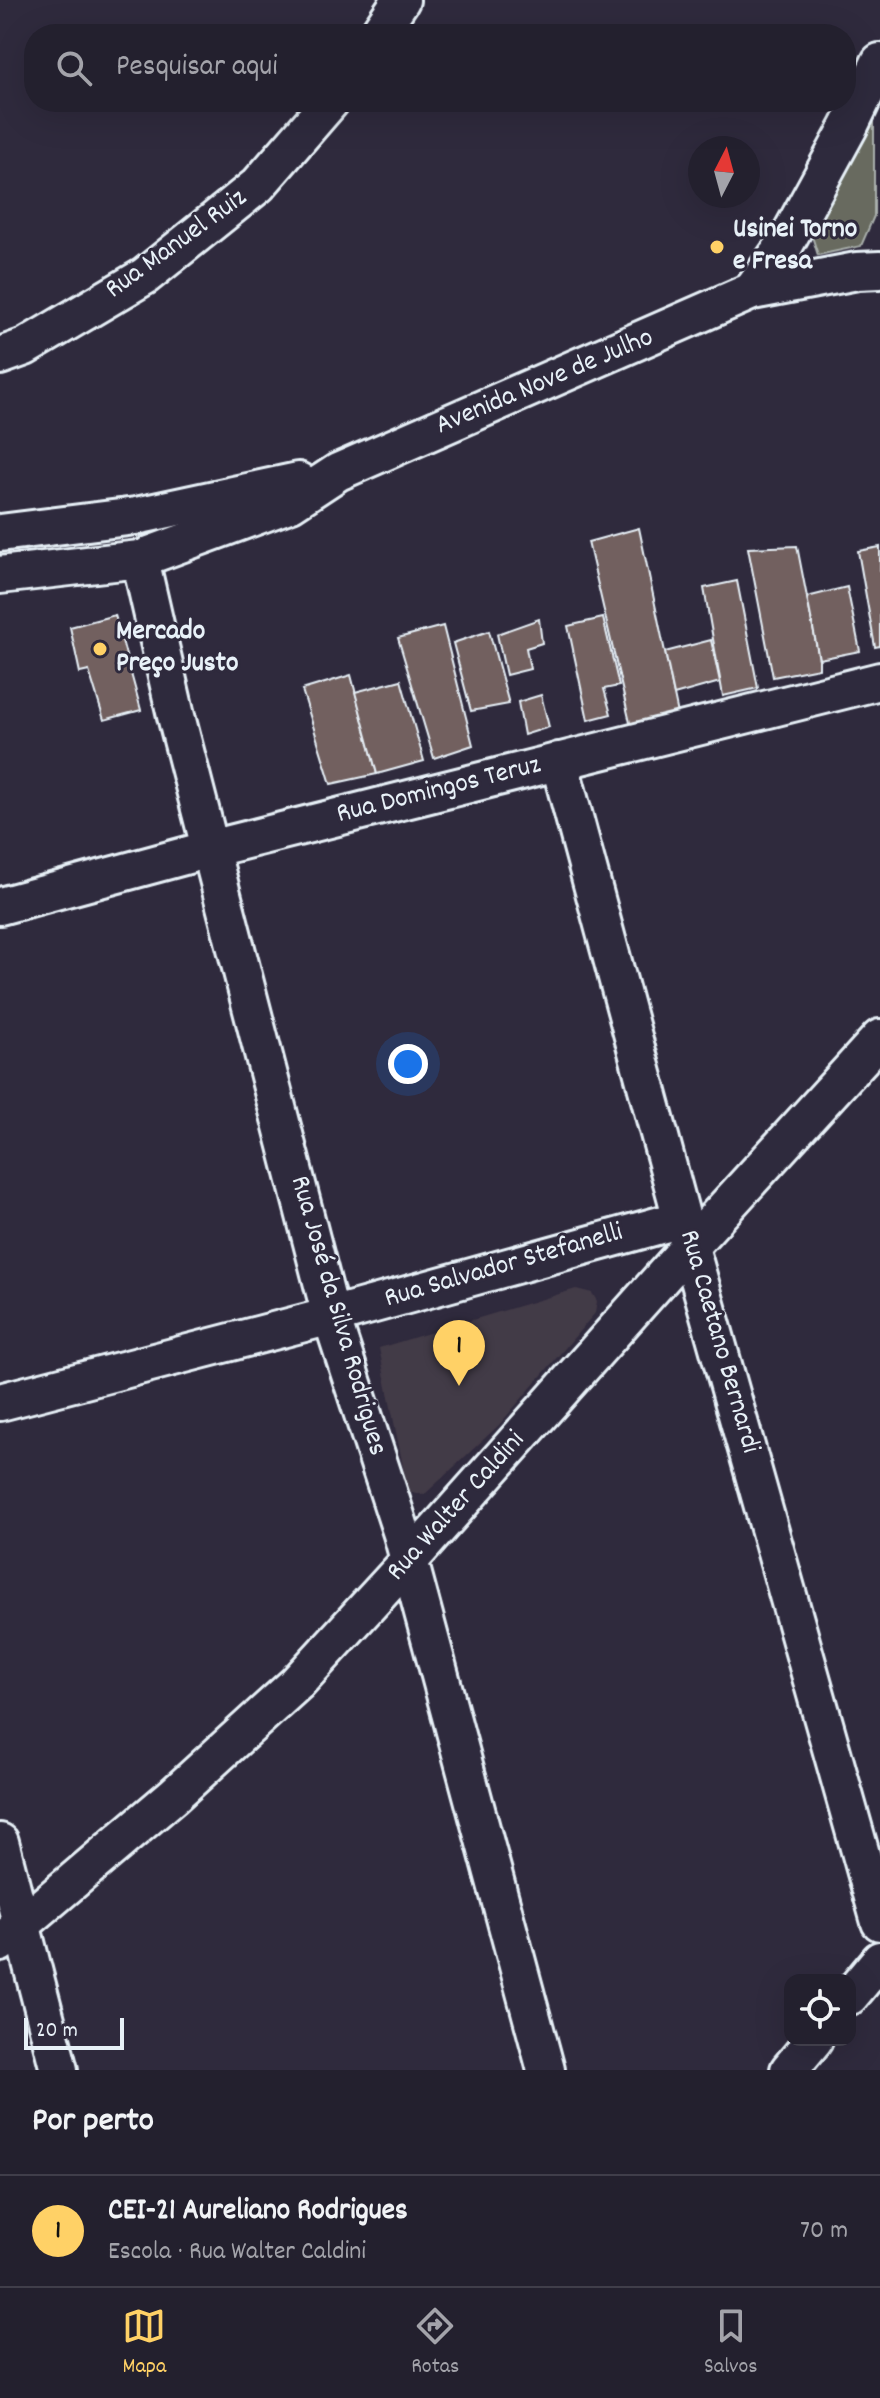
<!DOCTYPE html>
<html lang="pt">
<meta charset="utf-8">
<style>
:root{--surface:#23202e;--page:#2b2836;--text:#f1f3f6;--muted:#a3a3aa;--line:#403e4a;--accent:#ffd166}
body{margin:0;font-family:Dekko,sans-serif;background:var(--page);color:var(--text)}
.controls{position:absolute;right:24px;bottom:24px;display:grid;overflow:hidden;border-radius:16px;box-shadow:0 8px 32px #0002}
.controls button{width:72px;height:72px;display:grid;place-items:center;padding:0;border:0;border-bottom:2px solid var(--line);background:var(--surface);color:var(--text);font:40px sans-serif}
.compass{position:absolute;left:688px;top:136px;width:72px;height:72px;border-radius:50%;background:var(--surface);box-shadow:0 8px 32px #0002;rotate:6deg}
.scale{position:absolute;left:24px;bottom:20px;width:100px;box-sizing:border-box;padding-left:8px;border:4px solid #e8f1f8;border-top:0;font-size:22px;line-height:28px;white-space:nowrap;color:#e8f1f8;-webkit-text-stroke:6px #2f2a3d;paint-order:stroke}
.you{position:absolute;left:408px;top:1064px;width:28px;height:28px;margin:-20px;border:6px solid #fff;border-radius:50%;background:#1a73e8;box-shadow:0 0 0 12px #1a73e833}
.badge{display:grid;place-items:center;width:52px;height:52px;border-radius:50%;background:var(--accent);color:#111;font-size:26px;font-weight:700}
.pin{position:absolute;translate:-50% -66px;filter:drop-shadow(0 2px 4px #0008)}
.pin::after{content:'';position:absolute;top:42px;width:28px;height:24px;background:inherit;clip-path:polygon(0 0,100% 0,50% 100%)}
.list{margin:0;padding:0;list-style:none}
h2{display:flex;justify-content:space-between;align-items:center;height:104px;margin:0;padding:0 32px;font-size:34px}
h2 small{font-size:26px;font-weight:400;color:var(--muted)}
.list li{display:grid;grid-template-columns:52px 1fr auto;gap:24px;align-items:center;box-sizing:border-box;height:112px;padding:0 32px;border-top:2px solid var(--line)}
.list b{display:block;font-size:30px;white-space:nowrap}
.list p{margin:0;font-size:26px;white-space:nowrap;color:var(--muted)}
.list em{font-size:26px;font-style:normal;color:var(--muted)}
.icon{flex:none;width:44px;height:44px;fill:none;stroke:currentColor;stroke-width:2;stroke-linecap:round;stroke-linejoin:round}
.map{position:relative;flex:none;width:880px;height:2070px;overflow:hidden}
.search{position:absolute;background:var(--surface);box-shadow:0 8px 32px #0002;left:24px;right:24px;top:24px;height:88px;display:flex;align-items:center;gap:20px;box-sizing:border-box;padding:0 28px;border-radius:32px;color:var(--muted);font-size:30px}
.sheet{height:216px;background:var(--surface)}
nav{display:flex;justify-content:space-around;align-items:center;box-sizing:border-box;height:112px;border-top:2px solid var(--line);background:var(--surface);font-size:22px;color:var(--muted)}
nav a{display:grid;justify-items:center;gap:4px}
nav .on{color:var(--accent)}
.map>svg:first-child{display:block}
.built{fill:#433a47}
.green{fill:#676b5e;stroke:#a8aeab;stroke-width:2}
.building{fill:#72605f;stroke:#e8f1f8;stroke-width:2}
.lines{fill:none;stroke-linecap:round;stroke-linejoin:round}
.minor-casing{stroke:#e8f1f8;stroke-width:42}
.minor{stroke:#2f2a3d;stroke-width:36}
.poi-dot{fill:#ffd166;stroke:#2f2a3d;stroke-width:3}
.labels{text-anchor:middle;dominant-baseline:central;stroke-width:6;stroke-linejoin:round;paint-order:stroke}
.poi-label{font-size:28px;font-weight:bold;fill:#e8f1f8;stroke:#2f2a3d;text-anchor:start}
.street-label{font-size:28px;fill:#e8f1f8;stroke:#2f2a3d}
</style>
<div class="map">
<svg width="880" height="2070" viewBox="0 0 880 2070">
<rect width="100%" height="100%" fill="#2f2a3d"/>
<filter id="ink" filterUnits="userSpaceOnUse"><feTurbulence type="fractalNoise" baseFrequency=".0125" numOctaves="2"/><feDisplacementMap in="SourceGraphic" scale="16" xChannelSelector="R" yChannelSelector="G"/><feConvolveMatrix kernelMatrix="1 2 1 2 8 2 1 2 1" color-interpolation-filters="sRGB"/></filter>
<g filter="url(#ink)">
<!-- built -->
<path class="built" d="M576,1289L592,1293L597,1301L595,1313L499,1425L424,1495L408,1491L379,1348Z"/>
<!-- green -->
<path class="green" d="M874,109V216L861,246L818,255L811,233Z"/>
<!-- building -->
<g class="building">
<path d="M639,528L678,714L631,727L588,542Z"/>
<path d="M797,546L819,659V668L773,677L748,548Z"/>
<path d="M880,547V646L875,647L858,551Z"/>
<path d="M737,581L758,688L723,696L704,588Z"/>
<path d="M847,587L860,651L819,659L807,597Z"/>
<path d="M115,615L141,710L104,720L89,671L80,673L70,627Z"/>
<path d="M603,618L619,686L604,689L611,714L588,720L568,626Z"/>
<path d="M539,619L542,643L526,648L530,669L506,675L497,634Z"/>
<path d="M443,626L473,745L434,758L398,638Z"/>
<path d="M489,631L509,704L471,711L453,643Z"/>
<path d="M711,640L720,682L674,695L665,652Z"/>
<path d="M351,675L377,774L331,784L302,690Z"/>
<path d="M401,680L424,761L377,774L355,692Z"/>
<path d="M541,695L549,727L524,735L518,702Z"/>
</g>
<g class="lines">
<!-- minor casing -->
<g class="minor-casing">
<g id="minor">
<path d="M378,34L401,0"/>
<path d="M752,291L784,246L849,127L880,62"/>
<path d="M0,356L25,347L145,276L258,185L330,102"/>
<path d="M0,533L136,516L298,481"/>
<path d="M150,555L291,503L338,472L752,291L857,271L880,270"/>
<path d="M0,575L140,559L176,716L331,1316L402,1534L546,2070"/>
<path d="M559,761L682,1219L880,1922"/>
<path d="M0,906L210,849L880,681"/>
<path d="M0,1402L331,1316L682,1219"/>
<path d="M0,1842L59,2070"/>
<path d="M0,1943L173,1796L297,1683L409,1561L691,1245L880,1038"/>
<path d="M850,1996L880,1960"/>
<path d="M789,2070L814,2040"/>
</g>
</g>
<!-- minor -->
<use href="#minor" class="minor"/>
</g>
</g>
<!-- markers -->
<g class="poi-dot">
<circle cx="717" cy="247" r="8"/>
<circle cx="100" cy="649" r="8"/>
</g>
<g class="labels">
<!-- poi labels -->
<g class="poi-label">
<text x="733" y="231">Usinei Torno<tspan x="733" dy="32">e Fresa</tspan></text>
<text x="116" y="633">Mercado<tspan x="116" dy="32">Preço Justo</tspan></text>
</g>
<!-- street labels -->
<g class="street-label">
<text transform="translate(177 245) rotate(-36)">Rua Manuel Ruiz</text>
<text transform="translate(545 383) rotate(-23)">Avenida Nove de Julho</text>
<text transform="translate(439 791) rotate(-14)">Rua Domingos Teruz</text>
<text transform="translate(504 1267) rotate(-16)">Rua Salvador Stefanelli</text>
<text transform="translate(337 1316) rotate(74)">Rua José da Silva Rodrigues</text>
<text transform="translate(718 1342) rotate(74)">Rua Caetano Bernardi</text>
<text transform="translate(457 1507) rotate(-48)">Rua Walter Caldini</text>
</g>
</g>
</svg>
<div class="controls">
<button><svg class="icon" aria-label="locate" viewBox="0 0 24 24"><circle cx="12" cy="12" r="6"/><path d="M12 2v4M12 18v4M2 12h4M18 12h4"/></svg></button>
</div>
<svg class="compass" viewBox="-18 -18 36 36"><path d="M0-13l5 13h-10z" fill="#e53935"/><path d="M0 13l5-13h-10z" fill="#a3a3aa"/></svg>
<div class="scale">20 m</div>
<div class="you"></div>
<div class="pin badge" style="left:459px;top:1386px">1</div>
<div class="search"><svg class="icon" aria-label="search" viewBox="0 0 24 24"><circle cx="10" cy="10" r="6"/><path d="M15 15l6 6"/></svg>Pesquisar aqui</div>
</div>
<section class="sheet">
<h2>Por perto<small></small></h2>
<ul class="list">
<li><span class="badge">1</span><div><b>CEI-21 Aureliano Rodrigues</b><p>Escola · Rua Walter Caldini</p></div><em>70 m</em></li>
</ul>
</section>
<nav>
<a class="on"><svg class="icon" aria-label="map" viewBox="0 0 24 24"><path d="M3 6l6-2 6 2 6-2v14l-6 2-6-2-6 2zM9 4v14M15 6v14"/></svg>Mapa</a>
<a><svg class="icon" aria-label="directions" viewBox="0 0 24 24"><path d="M12 3l9 9-9 9-9-9zM9 14v-3h6M13 9l2 2-2 2"/></svg>Rotas</a>
<a><svg class="icon" aria-label="saved" viewBox="0 0 24 24"><path d="M7 4h10v16l-5-4-5 4z"/></svg>Salvos</a>
</nav>
